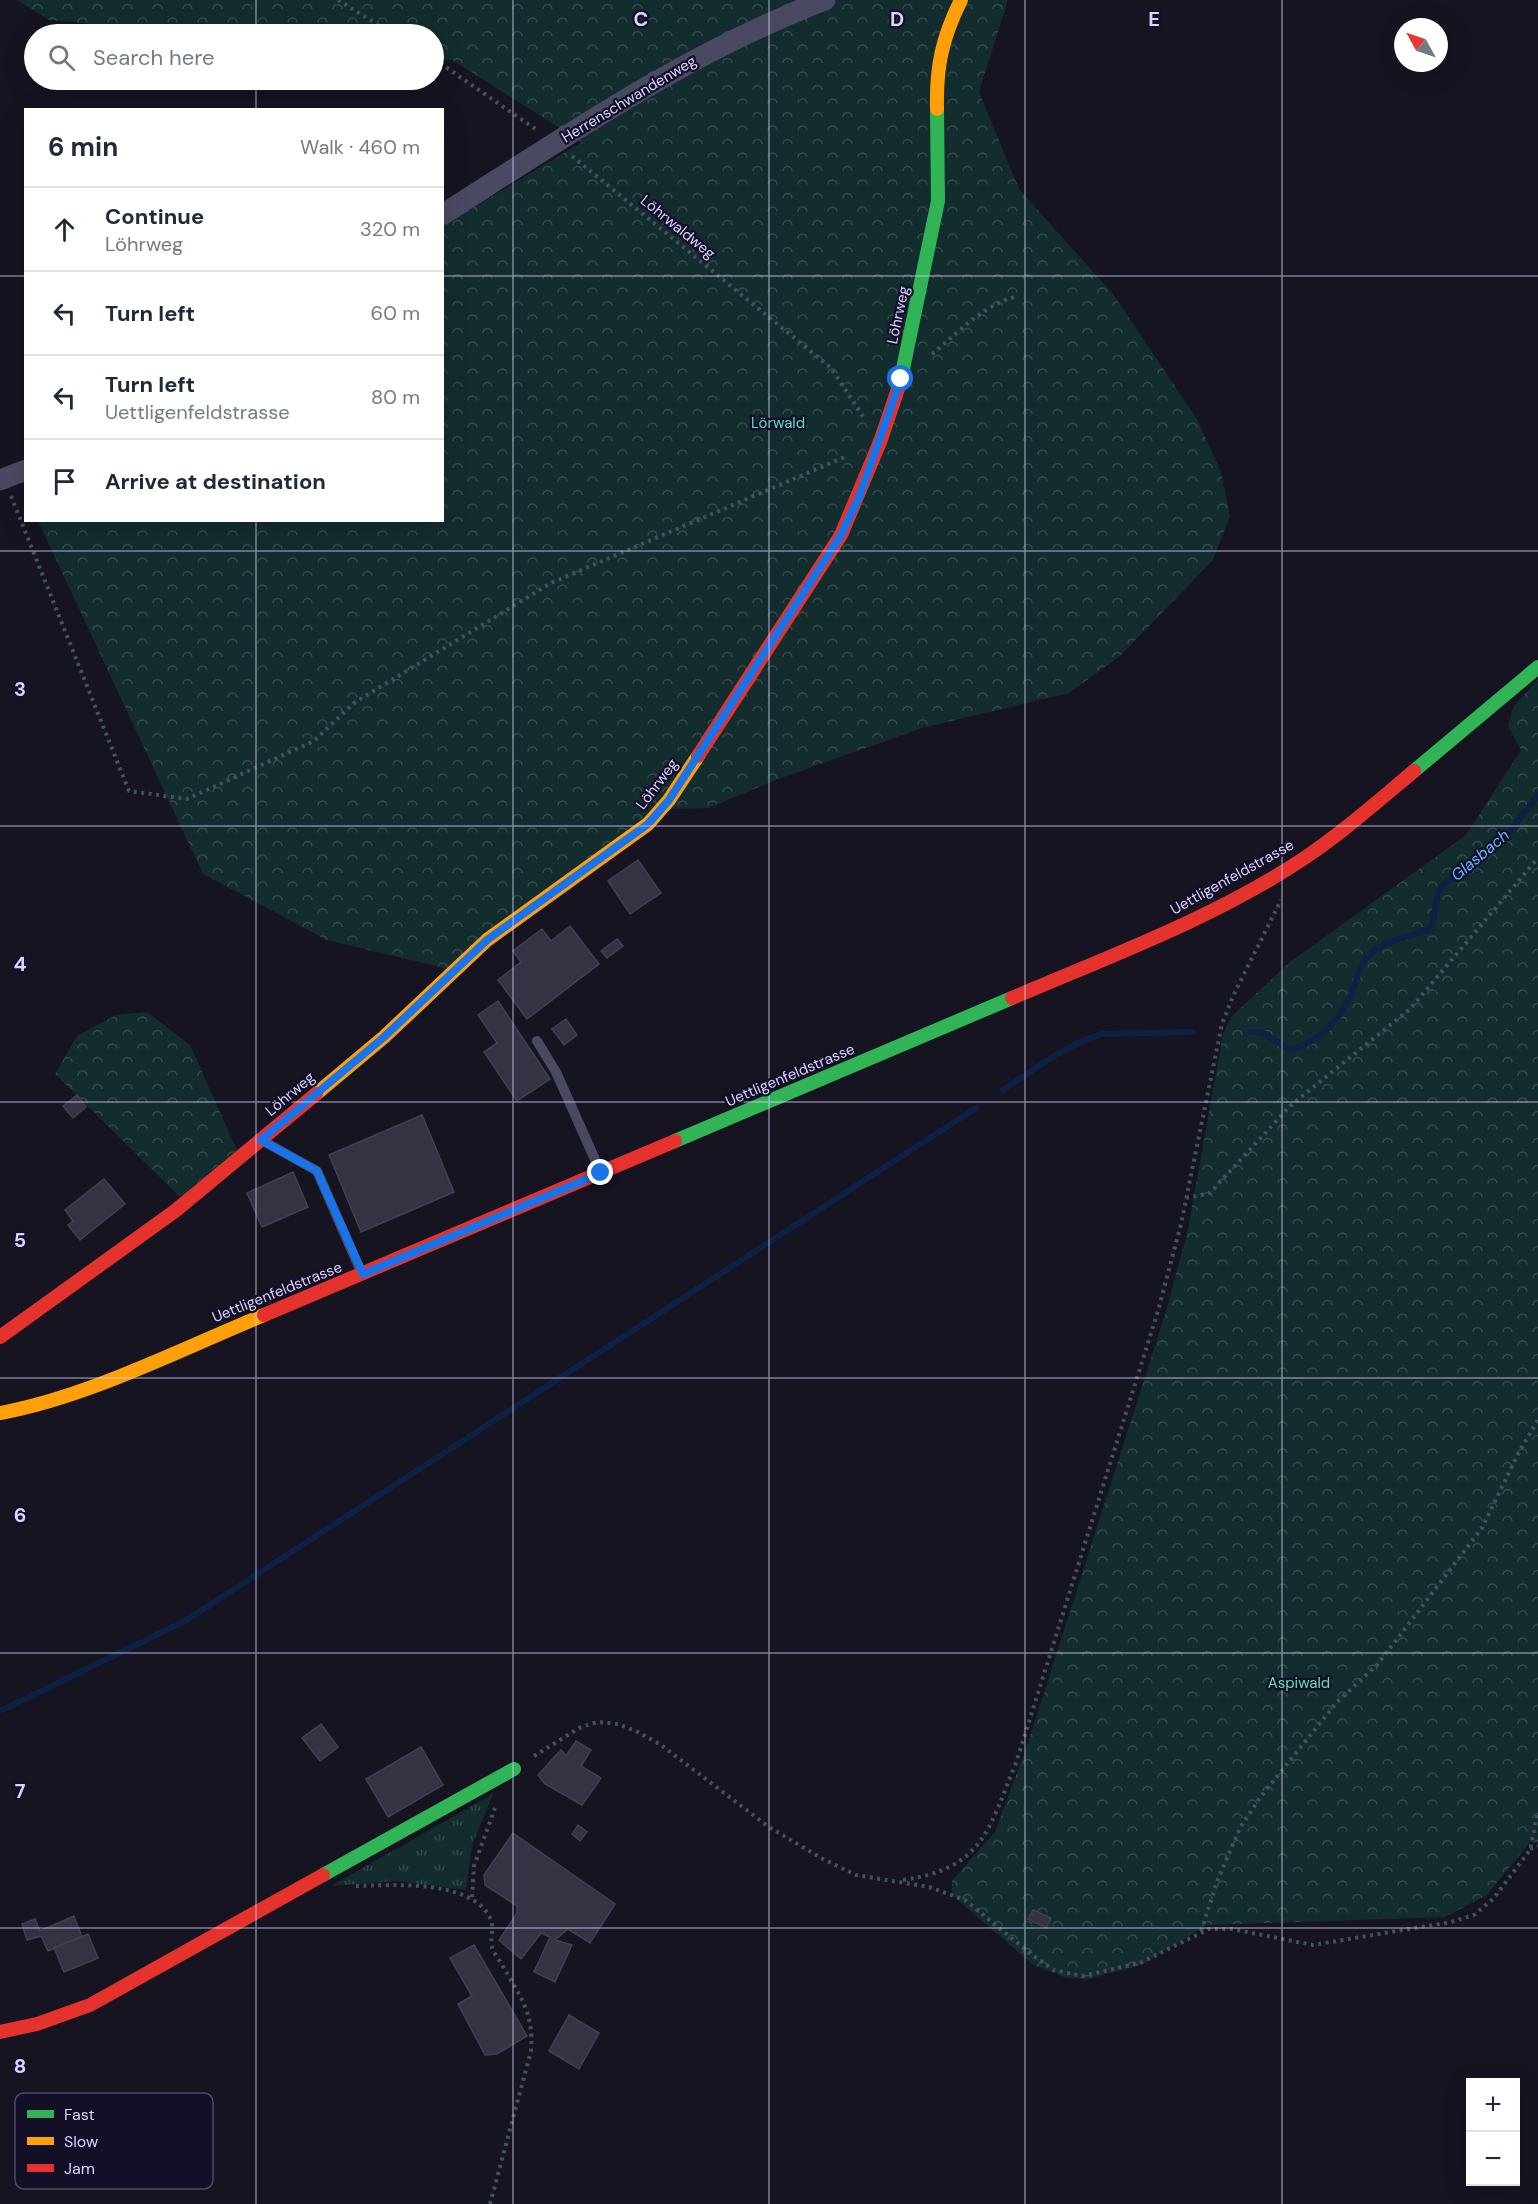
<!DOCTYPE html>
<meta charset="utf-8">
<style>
:root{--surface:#fff;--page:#f2f2f3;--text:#1f2937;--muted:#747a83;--line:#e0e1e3}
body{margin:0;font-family:"DM Sans",sans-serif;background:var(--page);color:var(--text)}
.controls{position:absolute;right:18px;bottom:18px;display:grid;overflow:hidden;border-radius:0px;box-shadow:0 6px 24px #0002}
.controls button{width:54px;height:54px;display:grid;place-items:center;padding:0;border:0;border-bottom:2px solid var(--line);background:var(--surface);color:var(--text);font:30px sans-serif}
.compass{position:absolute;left:1394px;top:18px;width:54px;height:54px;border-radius:50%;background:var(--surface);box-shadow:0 6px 24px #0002;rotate:310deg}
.stop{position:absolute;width:18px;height:18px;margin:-14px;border:4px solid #1a73e8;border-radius:50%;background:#fff}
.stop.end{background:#1a73e8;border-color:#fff;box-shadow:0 2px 6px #0008}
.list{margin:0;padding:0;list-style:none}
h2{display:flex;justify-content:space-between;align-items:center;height:78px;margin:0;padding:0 24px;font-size:26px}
h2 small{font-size:20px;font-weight:400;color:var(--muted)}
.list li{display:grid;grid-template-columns:39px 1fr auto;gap:18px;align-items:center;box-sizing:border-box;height:84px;padding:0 24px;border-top:2px solid var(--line)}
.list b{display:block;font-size:22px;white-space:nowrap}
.list p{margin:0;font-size:20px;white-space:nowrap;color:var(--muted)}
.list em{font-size:20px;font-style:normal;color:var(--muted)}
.icon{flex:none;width:33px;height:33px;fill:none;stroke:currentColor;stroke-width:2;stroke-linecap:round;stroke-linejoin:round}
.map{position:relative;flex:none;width:1538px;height:2204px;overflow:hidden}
.search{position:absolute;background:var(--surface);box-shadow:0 6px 24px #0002;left:24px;top:24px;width:420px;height:66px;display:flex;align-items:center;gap:15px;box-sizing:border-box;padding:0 21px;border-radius:33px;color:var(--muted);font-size:22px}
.panel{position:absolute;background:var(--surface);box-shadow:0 6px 24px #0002;left:24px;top:108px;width:420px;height:414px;border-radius:0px}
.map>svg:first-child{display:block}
.grass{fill:url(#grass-tufts)}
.forest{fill:url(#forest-crowns)}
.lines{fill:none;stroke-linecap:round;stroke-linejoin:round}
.stream{stroke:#0d2144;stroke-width:6}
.building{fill:#343243;stroke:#433f54;stroke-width:1.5}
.path{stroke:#44505f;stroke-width:4;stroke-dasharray:3 4.5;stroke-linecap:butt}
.lane{stroke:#4a4962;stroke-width:10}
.street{stroke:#4a4962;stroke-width:21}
.fast{stroke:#30b455;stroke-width:14}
.slow{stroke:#ff9f0a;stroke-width:14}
.jam{stroke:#e5322d;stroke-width:14}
.route{stroke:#1a73e8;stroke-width:8}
.grid{fill:none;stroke:#d9d4ff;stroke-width:1.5;stroke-opacity:0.55}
.labels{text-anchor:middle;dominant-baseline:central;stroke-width:4.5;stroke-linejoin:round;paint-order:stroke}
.street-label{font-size:15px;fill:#d9d4ff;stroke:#130f26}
.park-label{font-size:15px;fill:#5fe0c0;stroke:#130f26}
.water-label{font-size:16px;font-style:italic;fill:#62b6ff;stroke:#130f26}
.key{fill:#130f26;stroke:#4e4a67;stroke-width:1.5}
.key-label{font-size:16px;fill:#d9d4ff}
.grid-label{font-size:20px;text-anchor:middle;font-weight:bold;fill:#d9d4ff;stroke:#130f26;stroke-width:4.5;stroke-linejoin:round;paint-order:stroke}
</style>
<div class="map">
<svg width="1538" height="2204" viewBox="0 0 1538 2204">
<defs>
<pattern id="grass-tufts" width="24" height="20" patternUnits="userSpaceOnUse" patternTransform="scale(1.5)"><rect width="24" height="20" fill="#132c2d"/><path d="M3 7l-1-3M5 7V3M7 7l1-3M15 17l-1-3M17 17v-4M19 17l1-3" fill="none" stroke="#354a4c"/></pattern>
<pattern id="forest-crowns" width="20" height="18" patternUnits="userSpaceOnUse" patternTransform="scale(1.5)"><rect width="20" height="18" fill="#132c2d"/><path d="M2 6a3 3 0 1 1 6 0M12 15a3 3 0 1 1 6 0" fill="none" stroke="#354a4c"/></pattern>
</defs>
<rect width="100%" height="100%" fill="#161421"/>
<!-- grass -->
<path class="grass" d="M493,1794L472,1845L466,1890L397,1881L331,1886Z"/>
<!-- forest -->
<g class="forest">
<path d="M17,0H1008L979,92L1019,189L1113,294L1197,419L1221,472L1230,516L1213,560L1120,656L1069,693L922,728L781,778L708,808L671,809L448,969L327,940L203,874L38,521L442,520L443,226L582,142L452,60L434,58V34H195L49,20Z"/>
<path d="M1538,679V1843L1530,1842L1487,1895L1445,1917L1207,1925L1141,1965L1088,1979L1067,1978L1033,1965L952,1895V1881L995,1832L1028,1743L1167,1308L1188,1229L1223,1034L1231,1017L1290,962L1466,835L1521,750L1508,726L1514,706Z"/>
<path d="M147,1012L190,1045L237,1150L180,1197L55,1074L77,1036L116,1015Z"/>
</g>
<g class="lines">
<!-- stream -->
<g class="stream">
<path d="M1249,1032H1262L1290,1050C1323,1041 1342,1018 1354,987C1357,977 1360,966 1367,957C1383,940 1410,937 1431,929L1439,889L1509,832L1538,795"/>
<path d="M1003,1090C1035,1069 1065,1045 1102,1034L1193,1032"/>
<path d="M0,1711L185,1621L976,1108"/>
</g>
</g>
<!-- building -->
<g class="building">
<path d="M638,860L661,893L630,914L608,881Z"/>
<path d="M570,926L599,964L527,1019L498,980L521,962L513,951L542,929L551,941Z"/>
<path d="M617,939L623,946L607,958L601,951Z"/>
<path d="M498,1001L550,1079L517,1101L484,1052L497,1043L478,1015Z"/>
<path d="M566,1019L577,1035L564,1045L552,1029Z"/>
<path d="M77,1095L86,1107L73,1118L63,1106Z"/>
<path d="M422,1115L454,1192L361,1232L329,1155Z"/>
<path d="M293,1172L308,1207L262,1227L247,1193Z"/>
<path d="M104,1179L125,1204L80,1240L68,1225L73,1221L65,1210Z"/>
<path d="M321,1724L338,1747L320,1761L302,1738Z"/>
<path d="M576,1741L591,1750L581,1766L601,1778L582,1805L545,1784L538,1775L561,1750L566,1756Z"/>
<path d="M421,1747L443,1785L388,1817L366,1779Z"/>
<path d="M578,1825L587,1832L580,1841L572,1834Z"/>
<path d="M513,1833L615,1904L590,1943L568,1929L555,1940L572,1945L555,1982L534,1972L550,1937L541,1933L521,1959L499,1940L517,1913V1906L485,1885L484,1875Z"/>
<path d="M1033,1910L1051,1918L1046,1928L1028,1919Z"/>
<path d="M74,1916L82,1937L48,1951L41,1936L27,1940L22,1924L35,1919L40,1931Z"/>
<path d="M88,1934L98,1958L64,1972L54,1948Z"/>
<path d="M474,1945L527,2036L497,2054L485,2055L458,2004L472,1996L450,1958Z"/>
<path d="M569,2015L599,2033L579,2069L549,2051Z"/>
</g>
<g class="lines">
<!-- path -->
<g class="path">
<path d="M338,0L393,34"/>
<path d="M434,59L537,130"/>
<path d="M572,156L831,368L864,418"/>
<path d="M932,354C959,332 984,304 1018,296"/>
<path d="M11,496L129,791L187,799L314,741L354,703L551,583L847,456"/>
<path d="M1186,1198L1210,1193L1290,1106L1410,1009L1538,858"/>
<path d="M534,1756L581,1727L598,1722L618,1724L638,1732L661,1745L769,1827L821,1858L856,1875L929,1887L965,1900L1032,1955L1054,1970L1082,1976L1140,1963L1209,1929H1232L1313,1945L1451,1922L1474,1915L1493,1899L1530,1850L1538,1811"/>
<path d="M1530,1849L1538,1846"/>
<path d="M903,1880C984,1868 988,1830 1016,1763L1158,1311L1181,1224L1222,1024L1233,996L1281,900"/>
<path d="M356,1886C393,1885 474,1879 491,1920C494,1928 490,1939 492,1947C493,1952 498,1958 501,1963C520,1997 534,2011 531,2051L490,2204"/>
<path d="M472,1897L474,1866L495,1808"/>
<path d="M1201,1931L1218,1879L1240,1828L1259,1799L1337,1702L1377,1665L1482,1528L1519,1452L1538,1420"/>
</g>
<!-- lane -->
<g class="lane">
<path d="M537,1041L556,1072L601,1173"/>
<path d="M263,1141L317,1171L362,1274"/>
</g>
<!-- street -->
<g class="street">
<path d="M442,215C566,136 687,53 825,0"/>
<path d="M0,480L26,470"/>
</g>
<!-- fast -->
<g class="fast">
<path d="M900,383L938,201L937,109"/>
<path d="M1414,771L1538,667"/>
<path d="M675,1141L1012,998"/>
<path d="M323,1875L514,1769"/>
</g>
<!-- slow -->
<g class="slow">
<path d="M937,109C936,67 942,38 961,0"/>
<path d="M316,1094L384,1037L487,940L648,824L669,800L698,756"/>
<path d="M0,1413C88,1397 181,1349 264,1315"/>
</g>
<!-- jam -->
<g class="jam">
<path d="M698,756L841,535L880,442L900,383"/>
<path d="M1012,998C1110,956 1214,918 1303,859C1342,833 1378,801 1414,771"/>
<path d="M264,1315L675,1141"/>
<path d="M0,1337L175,1211L316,1094"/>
<path d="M0,2032L37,2024L90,2005L323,1875"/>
</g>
</g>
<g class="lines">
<!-- route -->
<path class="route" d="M601,1173L363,1274L317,1171L261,1140L384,1037L487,940L648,824L669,800L841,535L859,497L901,379"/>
</g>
<!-- grid -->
<path class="grid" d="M256,0V34M513,0V2204M769,0V2204M1025,0V2204M1282,0V2204M256,80V110M0,276H26M442,276H1538M256,520V2204M0,551H1538M0,826H1538M0,1102H1538M0,1378H1538M0,1653H1538M0,1928H1538"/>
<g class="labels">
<!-- street labels -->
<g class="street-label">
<text transform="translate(629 99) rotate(-31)">Herrenschwandenweg</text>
<text transform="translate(678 227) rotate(39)">Löhrwaldweg</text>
<text transform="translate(898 315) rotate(-78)">Löhrweg</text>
<text transform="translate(657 784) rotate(-53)">Löhrweg</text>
<text transform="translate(1232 877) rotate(-29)">Uettligenfeldstrasse</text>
<text transform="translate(790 1075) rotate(-23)">Uettligenfeldstrasse</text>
<text transform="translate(290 1094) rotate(-40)">Löhrweg</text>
<text transform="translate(277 1292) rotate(-22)">Uettligenfeldstrasse</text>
</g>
<!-- park labels -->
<g class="park-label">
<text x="778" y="423">Lörwald</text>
<text x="1299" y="1683">Aspiwald</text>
</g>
<!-- water labels -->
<g class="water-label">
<text transform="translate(1480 855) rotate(-40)">Glasbach</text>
</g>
</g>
<!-- legend -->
<rect x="15" y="2093" width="198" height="96" rx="9" class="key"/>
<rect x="27" y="2110" width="27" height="8" fill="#30b455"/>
<rect x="27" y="2137" width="27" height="8" fill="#ff9f0a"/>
<rect x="27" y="2164" width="27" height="8" fill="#e5322d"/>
<g class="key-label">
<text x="64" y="2120">Fast</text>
<text x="64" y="2147">Slow</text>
<text x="64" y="2174">Jam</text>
</g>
<g class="grid-label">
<text x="641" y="26">C</text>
<text x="897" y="26">D</text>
<text x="1154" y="26">E</text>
<text x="20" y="696">3</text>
<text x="20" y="971">4</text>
<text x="20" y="1247">5</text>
<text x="20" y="1522">6</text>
<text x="20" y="1798">7</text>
<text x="20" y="2073">8</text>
</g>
</svg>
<div class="controls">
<button>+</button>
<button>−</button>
</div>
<svg class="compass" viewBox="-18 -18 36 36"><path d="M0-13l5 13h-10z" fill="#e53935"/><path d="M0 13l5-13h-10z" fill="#747a83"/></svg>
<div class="stop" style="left:901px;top:379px"></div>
<div class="stop end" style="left:601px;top:1173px"></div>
<div class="search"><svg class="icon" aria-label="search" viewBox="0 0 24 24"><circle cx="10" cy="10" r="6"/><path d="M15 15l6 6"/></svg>Search here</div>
<section class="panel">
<h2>6 min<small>Walk · 460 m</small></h2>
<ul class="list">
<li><svg class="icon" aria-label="ahead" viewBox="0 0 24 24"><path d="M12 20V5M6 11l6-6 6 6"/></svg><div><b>Continue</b><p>Löhrweg</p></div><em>320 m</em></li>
<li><svg class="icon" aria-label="left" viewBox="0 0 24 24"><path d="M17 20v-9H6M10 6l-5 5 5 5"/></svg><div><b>Turn left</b></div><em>60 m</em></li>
<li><svg class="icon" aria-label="left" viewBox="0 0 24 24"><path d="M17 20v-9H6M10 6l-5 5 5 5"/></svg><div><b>Turn left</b><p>Uettligenfeldstrasse</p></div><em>80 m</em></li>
<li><svg class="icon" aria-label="arrive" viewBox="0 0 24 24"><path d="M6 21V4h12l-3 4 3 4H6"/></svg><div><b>Arrive at destination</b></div></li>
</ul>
</section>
</div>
